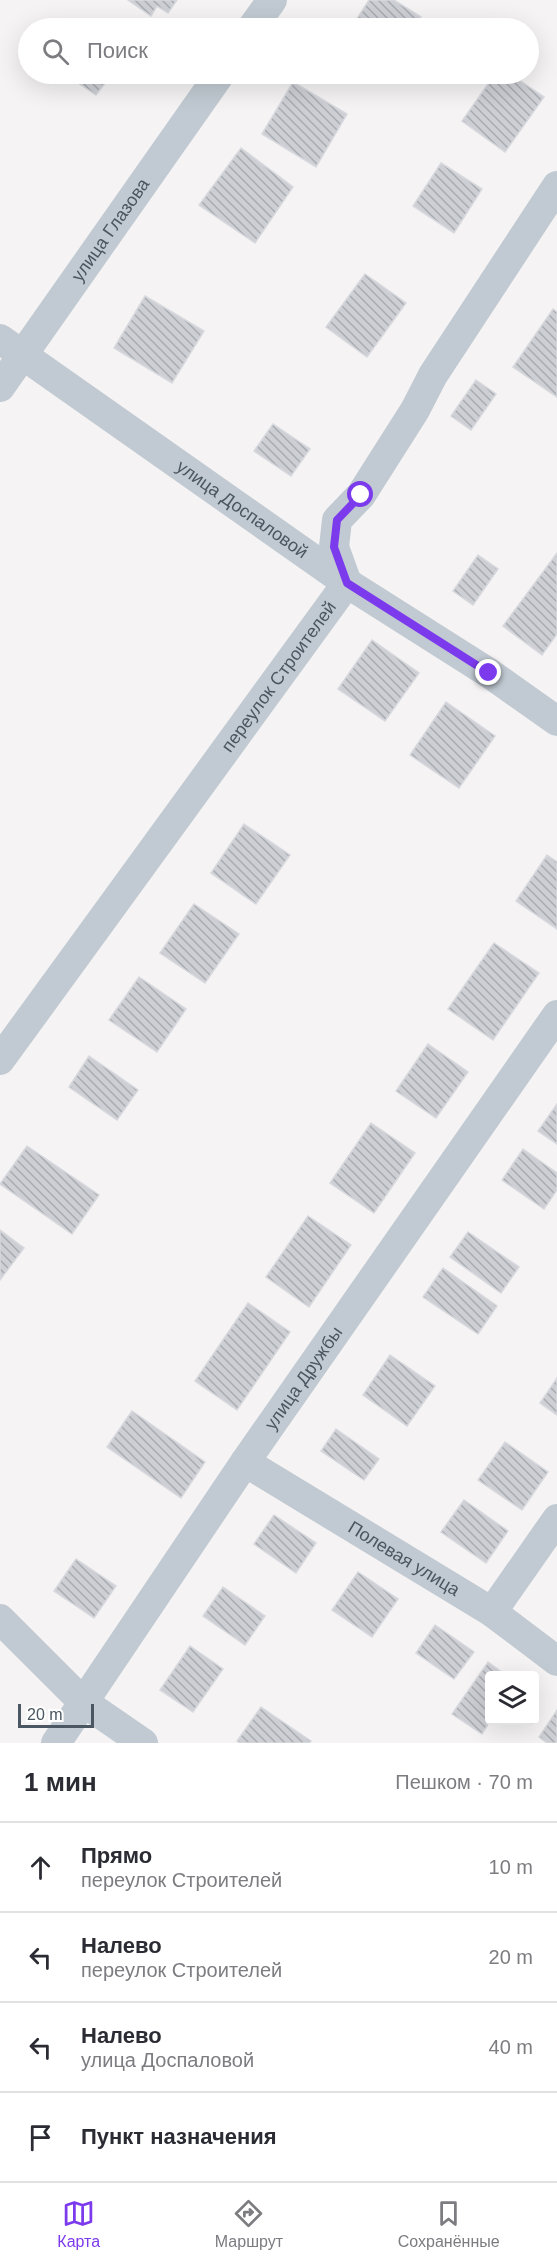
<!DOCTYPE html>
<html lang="ru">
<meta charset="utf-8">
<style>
:root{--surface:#fff;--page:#f2f2f3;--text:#2b2b33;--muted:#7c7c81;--line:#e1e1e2;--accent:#7c3aed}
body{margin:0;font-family:Arial,sans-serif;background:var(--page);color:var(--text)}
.controls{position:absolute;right:18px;bottom:18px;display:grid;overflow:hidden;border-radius:6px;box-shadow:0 6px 24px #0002}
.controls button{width:54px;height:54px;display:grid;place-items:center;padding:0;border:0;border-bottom:2px solid var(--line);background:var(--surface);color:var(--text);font:30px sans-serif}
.scale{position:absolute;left:18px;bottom:15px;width:76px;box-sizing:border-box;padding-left:6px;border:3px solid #4a5661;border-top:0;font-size:16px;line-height:21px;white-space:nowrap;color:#4a5661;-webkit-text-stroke:4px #fff;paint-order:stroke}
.stop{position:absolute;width:18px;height:18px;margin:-14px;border:4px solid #7c3aed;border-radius:50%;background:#fff}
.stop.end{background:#7c3aed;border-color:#fff;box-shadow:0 2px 6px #0008}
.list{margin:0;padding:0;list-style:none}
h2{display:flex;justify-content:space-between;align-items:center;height:78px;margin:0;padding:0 24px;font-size:26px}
h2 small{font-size:20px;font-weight:400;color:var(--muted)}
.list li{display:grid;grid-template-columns:39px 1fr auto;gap:18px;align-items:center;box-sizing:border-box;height:90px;padding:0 24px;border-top:2px solid var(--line)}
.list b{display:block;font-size:22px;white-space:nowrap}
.list p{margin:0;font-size:20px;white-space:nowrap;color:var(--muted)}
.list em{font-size:20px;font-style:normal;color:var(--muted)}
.icon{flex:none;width:33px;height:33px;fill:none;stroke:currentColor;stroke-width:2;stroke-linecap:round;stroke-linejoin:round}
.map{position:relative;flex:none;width:557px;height:1743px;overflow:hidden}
.search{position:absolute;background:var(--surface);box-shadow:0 6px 24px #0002;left:18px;right:18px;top:18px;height:66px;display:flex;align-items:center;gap:15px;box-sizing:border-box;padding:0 21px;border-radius:33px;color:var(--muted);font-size:22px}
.sheet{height:438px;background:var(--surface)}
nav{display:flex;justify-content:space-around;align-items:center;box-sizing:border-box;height:84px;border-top:2px solid var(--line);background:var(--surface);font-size:16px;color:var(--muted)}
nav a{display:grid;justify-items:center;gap:3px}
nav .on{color:var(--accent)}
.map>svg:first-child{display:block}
.building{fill:url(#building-back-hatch);stroke:#d7d9de;stroke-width:1.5}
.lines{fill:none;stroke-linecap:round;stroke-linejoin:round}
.minor{stroke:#c1cad2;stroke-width:30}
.route{stroke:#7c3aed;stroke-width:8}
.labels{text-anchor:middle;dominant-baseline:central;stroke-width:5;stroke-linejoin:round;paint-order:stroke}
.street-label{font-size:18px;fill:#4a5661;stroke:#fff}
</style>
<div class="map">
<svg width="557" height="1743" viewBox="0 0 557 1743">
<defs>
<pattern id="building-back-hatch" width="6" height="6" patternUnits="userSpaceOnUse" patternTransform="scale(1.5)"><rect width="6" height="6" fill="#cdcfd5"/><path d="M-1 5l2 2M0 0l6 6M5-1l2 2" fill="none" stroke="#a8abb0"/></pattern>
</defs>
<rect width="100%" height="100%" fill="#f5f3f3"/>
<!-- building -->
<g class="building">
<path d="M128,0H177L168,13L157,6L151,16Z"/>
<path d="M369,0H394L421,17L413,28H351Z"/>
<path d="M65,74H112L96,95Z"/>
<path d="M495,74H510L544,97L505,152L462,121Z"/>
<path d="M293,82L347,114L316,167L262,134Z"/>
<path d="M241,148L293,187L255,243L199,205Z"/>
<path d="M441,163L482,189L454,233L413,206Z"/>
<path d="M365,274L406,303L367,357L326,327Z"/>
<path d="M145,296L204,331L172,383L114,348Z"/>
<path d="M553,309L557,312V397L513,367Z"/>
<path d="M476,380L496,394L471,430L451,416Z"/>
<path d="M273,424L310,449L291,476L254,451Z"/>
<path d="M557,553V634L542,655L503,626Z"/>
<path d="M478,555L498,569L473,605L453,591Z"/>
<path d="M372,640L419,673L385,721L338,689Z"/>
<path d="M446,702L495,736L459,788L410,755Z"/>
<path d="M244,824L290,855L256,904L211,873Z"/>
<path d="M547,855L557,862V929L516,901Z"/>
<path d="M194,904L239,934L205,983L160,953Z"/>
<path d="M494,943L539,973L493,1040L448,1009Z"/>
<path d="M139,977L186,1009L157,1052L109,1020Z"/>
<path d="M428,1044L468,1072L436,1118L396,1091Z"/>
<path d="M89,1056L138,1090L117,1120L69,1087Z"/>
<path d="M557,1104V1144L538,1131Z"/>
<path d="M371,1123L415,1153L374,1213L330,1183Z"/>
<path d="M27,1146L99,1195L72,1234L0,1184Z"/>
<path d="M523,1149L557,1173V1190L544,1209L502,1180Z"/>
<path d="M308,1216L351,1245L309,1307L266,1277Z"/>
<path d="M0,1230L24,1248L0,1280Z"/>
<path d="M468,1232L519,1267L501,1293L450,1257Z"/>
<path d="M443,1268L497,1306L478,1334L423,1297Z"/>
<path d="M248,1303L290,1332L237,1410L195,1381Z"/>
<path d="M390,1355L435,1386L407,1426L363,1395Z"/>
<path d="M557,1378V1415L540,1403Z"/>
<path d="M132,1411L205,1462L181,1498L107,1447Z"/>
<path d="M336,1429L379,1459L364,1480L321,1451Z"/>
<path d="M505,1442L548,1472L522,1510L478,1480Z"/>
<path d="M464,1500L508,1531L486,1563L441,1532Z"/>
<path d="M274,1515L316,1543L296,1573L254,1544Z"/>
<path d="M76,1559L116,1586L94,1618L54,1591Z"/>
<path d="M358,1572L398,1599L372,1637L332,1610Z"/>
<path d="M223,1587L265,1616L245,1645L203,1616Z"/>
<path d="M435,1625L474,1652L454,1679L416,1653Z"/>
<path d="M190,1646L223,1669L193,1712L160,1690Z"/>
<path d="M488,1662L507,1676H490V1720H491L482,1734L452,1714Z"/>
<path d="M261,1707L311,1741L309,1743H240L237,1741Z"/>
<path d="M557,1710V1743H547L539,1737Z"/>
</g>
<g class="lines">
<!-- minor -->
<g class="minor">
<path d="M252,28L272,0"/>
<path id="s1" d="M0,339L347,583L489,673L557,721"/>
<path id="s2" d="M0,387L220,74"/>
<path id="s3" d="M0,1060L347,583L334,547L337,520L361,495L415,410L433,375L557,186"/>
<path id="s4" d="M245,1462L492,1612L557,1661"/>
<path d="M492,1612L557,1519"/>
<path d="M0,1619L82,1701L143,1743"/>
<path id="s5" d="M56,1743L245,1462L557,1015"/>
</g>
</g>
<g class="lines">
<!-- route -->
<path class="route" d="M361,495L337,520L334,547L347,583L489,673"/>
</g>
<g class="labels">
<!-- street labels -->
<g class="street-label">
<text stroke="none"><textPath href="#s2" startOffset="192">улица Глазова</textPath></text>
<text stroke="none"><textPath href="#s1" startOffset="296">улица Доспаловой</textPath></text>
<text stroke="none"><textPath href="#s3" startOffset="474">переулок Строителей</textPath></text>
<text stroke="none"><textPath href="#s5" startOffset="441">улица Дружбы</textPath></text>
<text stroke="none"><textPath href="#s4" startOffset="186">Полевая улица</textPath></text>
</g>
</g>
</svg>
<div class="controls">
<button><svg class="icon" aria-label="layers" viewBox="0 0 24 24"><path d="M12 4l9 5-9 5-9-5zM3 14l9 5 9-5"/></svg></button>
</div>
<div class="scale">20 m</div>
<div class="stop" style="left:361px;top:495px"></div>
<div class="stop end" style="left:489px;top:673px"></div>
<div class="search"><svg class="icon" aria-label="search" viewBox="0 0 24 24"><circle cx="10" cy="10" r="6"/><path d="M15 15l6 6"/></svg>Поиск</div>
</div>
<section class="sheet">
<h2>1 мин<small>Пешком · 70 m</small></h2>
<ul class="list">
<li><svg class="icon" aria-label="ahead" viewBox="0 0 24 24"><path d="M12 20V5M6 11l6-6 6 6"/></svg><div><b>Прямо</b><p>переулок Строителей</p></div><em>10 m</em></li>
<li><svg class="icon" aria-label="left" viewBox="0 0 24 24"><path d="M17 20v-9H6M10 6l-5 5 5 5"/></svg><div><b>Налево</b><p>переулок Строителей</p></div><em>20 m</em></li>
<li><svg class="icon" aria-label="left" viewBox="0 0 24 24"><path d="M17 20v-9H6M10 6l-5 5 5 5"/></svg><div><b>Налево</b><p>улица Доспаловой</p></div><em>40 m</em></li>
<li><svg class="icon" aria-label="arrive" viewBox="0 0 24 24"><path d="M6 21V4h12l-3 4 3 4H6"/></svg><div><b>Пункт назначения</b></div></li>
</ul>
</section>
<nav>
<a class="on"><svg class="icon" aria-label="map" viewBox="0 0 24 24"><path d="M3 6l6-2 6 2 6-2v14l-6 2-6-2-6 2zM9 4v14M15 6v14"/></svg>Карта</a>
<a><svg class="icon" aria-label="directions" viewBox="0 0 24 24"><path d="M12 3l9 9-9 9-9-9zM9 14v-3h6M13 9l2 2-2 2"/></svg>Маршрут</a>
<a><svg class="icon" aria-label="saved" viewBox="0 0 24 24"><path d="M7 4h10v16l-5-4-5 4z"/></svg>Сохранённые</a>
</nav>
